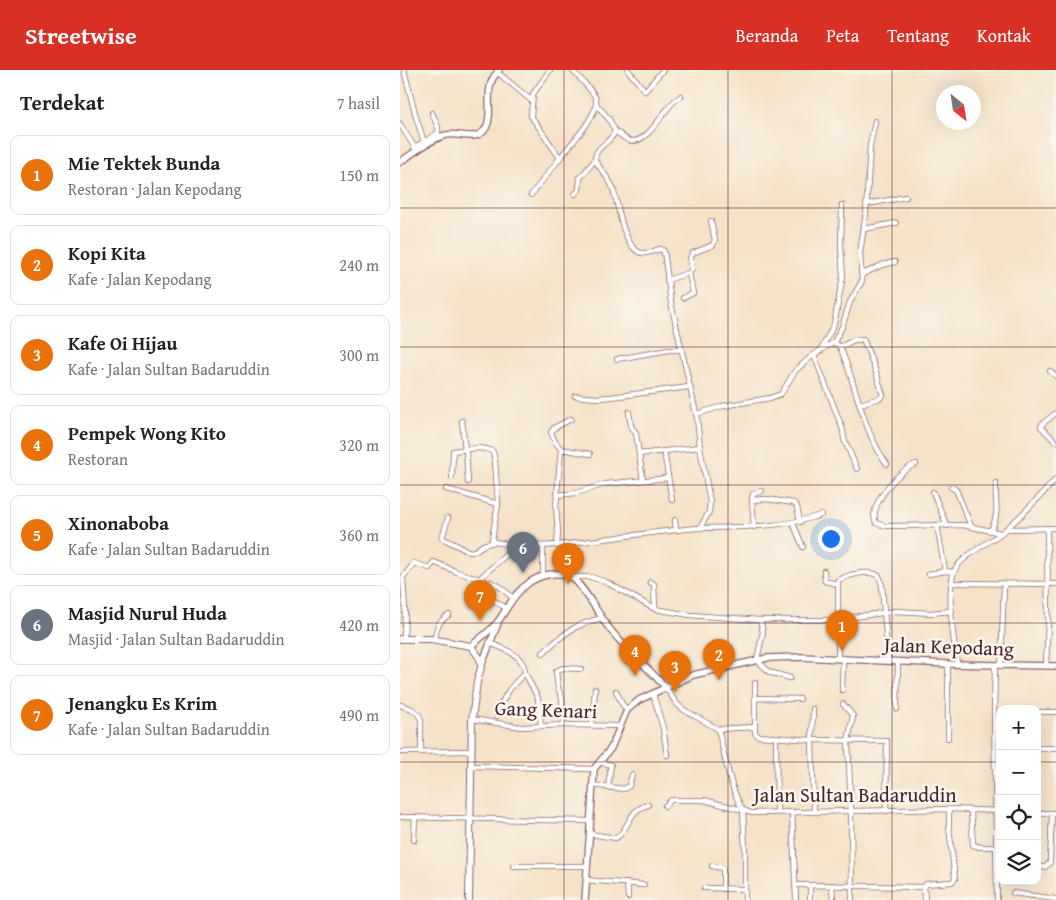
<!DOCTYPE html>
<html lang="id">
<meta charset="utf-8">
<style>
:root{--surface:#fff;--page:#f6f6f6;--text:#222;--muted:#767676;--line:#e0e0e0;--accent:#d93025}
body{margin:0;font-family:"Gentium Book Plus",serif;background:var(--page);color:var(--text)}
.controls{position:absolute;right:15px;bottom:15px;display:grid;overflow:hidden;border-radius:10px;box-shadow:0 5px 20px #0002}
.controls button{width:45px;height:45px;display:grid;place-items:center;padding:0;border:0;border-bottom:1px solid var(--line);background:var(--surface);color:var(--text);font:25px sans-serif}
.compass{position:absolute;left:536px;top:15px;width:45px;height:45px;border-radius:50%;background:var(--surface);box-shadow:0 5px 20px #0002;rotate:150deg}
.you{position:absolute;left:430px;top:468px;width:18px;height:18px;margin:-12px;border:4px solid #fff;border-radius:50%;background:#1a73e8;box-shadow:0 0 0 8px #1a73e833}
.badge{display:grid;place-items:center;width:32px;height:32px;border-radius:50%;background:var(--accent);color:#fff;font-size:16px;font-weight:700}
.pin{position:absolute;translate:-50% -41px;filter:drop-shadow(0 1px 2px #0008)}
.pin::after{content:'';position:absolute;top:26px;width:18px;height:15px;background:inherit;clip-path:polygon(0 0,100% 0,50% 100%)}
.list{margin:0;padding:0;list-style:none}
h2{display:flex;justify-content:space-between;align-items:center;height:65px;margin:0;padding:0 20px;font-size:21px}
h2 small{font-size:16px;font-weight:400;color:var(--muted)}
.list li{display:grid;grid-template-columns:32px 1fr auto;gap:15px;align-items:center;box-sizing:border-box;height:80px;margin:0 10px 10px;padding:0 10px;border:1px solid var(--line);border-radius:10px}
.list b{display:block;font-size:19px;white-space:nowrap}
.list p{margin:0;font-size:16px;white-space:nowrap;color:var(--muted)}
.list em{font-size:16px;font-style:normal;color:var(--muted)}
.icon{flex:none;width:28px;height:28px;fill:none;stroke:currentColor;stroke-width:2;stroke-linecap:round;stroke-linejoin:round}
.map{position:relative;flex:none;width:656px;height:830px;overflow:hidden}
header{display:flex;align-items:center;gap:30px;box-sizing:border-box;height:70px;padding:0 25px;background:var(--accent);color:#fff}
header strong{font-size:24px}
nav{display:flex;gap:28px;margin-inline-start:auto;font-size:18px}
main{display:flex}
aside{flex:1;background:var(--surface)}
.map>svg:first-child{display:block}
.lines{fill:none;stroke-linecap:round;stroke-linejoin:round}
.minor-casing{stroke:#866362;stroke-width:6}
.tertiary-casing{stroke:#866362;stroke-width:8}
.secondary-casing{stroke:#866362;stroke-width:8}
.minor{stroke:#fff;stroke-width:4.5}
.tertiary{stroke:#fff;stroke-width:5.5}
.secondary{stroke:#fff;stroke-width:6}
.grid{fill:none;stroke:#4a1f2b;stroke-width:1;stroke-opacity:0.55}
.labels{text-anchor:middle;dominant-baseline:central;stroke-width:5;stroke-linejoin:round;paint-order:stroke}
.street-label{font-size:20px;fill:#4a1f2b;stroke:#fbf7ec}
</style>
<header>
<strong>Streetwise</strong>
<nav><a>Beranda</a><a>Peta</a><a>Tentang</a><a>Kontak</a></nav>
</header>
<main>
<aside>
<h2>Terdekat<small>7 hasil</small></h2>
<ul class="list">
<li><span class="badge" style="background:#e8710a">1</span><div><b>Mie Tektek Bunda</b><p>Restoran · Jalan Kepodang</p></div><em>150 m</em></li>
<li><span class="badge" style="background:#e8710a">2</span><div><b>Kopi Kita</b><p>Kafe · Jalan Kepodang</p></div><em>240 m</em></li>
<li><span class="badge" style="background:#e8710a">3</span><div><b>Kafe Oi Hijau</b><p>Kafe · Jalan Sultan Badaruddin</p></div><em>300 m</em></li>
<li><span class="badge" style="background:#e8710a">4</span><div><b>Pempek Wong Kito</b><p>Restoran</p></div><em>320 m</em></li>
<li><span class="badge" style="background:#e8710a">5</span><div><b>Xinonaboba</b><p>Kafe · Jalan Sultan Badaruddin</p></div><em>360 m</em></li>
<li><span class="badge" style="background:#6b7280">6</span><div><b>Masjid Nurul Huda</b><p>Masjid · Jalan Sultan Badaruddin</p></div><em>420 m</em></li>
<li><span class="badge" style="background:#e8710a">7</span><div><b>Jenangku Es Krim</b><p>Kafe · Jalan Sultan Badaruddin</p></div><em>490 m</em></li>
</ul>
</aside>
<div class="map">
<svg width="656" height="830" viewBox="0 0 656 830">
<rect width="100%" height="100%" fill="#fbf7ec"/>
<filter id="ink" filterUnits="userSpaceOnUse"><feTurbulence type="fractalNoise" baseFrequency=".02" numOctaves="2"/><feDisplacementMap in="SourceGraphic" scale="10" xChannelSelector="R" yChannelSelector="G"/><feConvolveMatrix kernelMatrix="1 2 1 2 8 2 1 2 1" color-interpolation-filters="sRGB"/></filter>
<filter id="wash" filterUnits="userSpaceOnUse"><feTurbulence type="fractalNoise" baseFrequency=".0096" numOctaves="4" result="noise"/><feDisplacementMap in="SourceGraphic" scale="20" xChannelSelector="R" yChannelSelector="G"/><feGaussianBlur stdDeviation="1.12" result="paint"/><feColorMatrix in="noise" values="0 0 0 0 0 0 0 0 0 0 0 0 0 0 0 0 0 1.4 0 .05"/><feComposite in="paint" operator="in"/></filter>
<g filter="url(#wash)">
<rect width="100%" height="100%" fill="#f5e2c8"/>
</g>
<g filter="url(#ink)">
<g class="lines">
<!-- minor casing -->
<g class="minor-casing">
<g id="minor">
<path d="M4,0L16,47L24,72L14,77"/>
<path d="M228,0L245,21L263,0"/>
<path d="M97,2L132,31"/>
<path d="M0,54L15,78"/>
<path d="M215,61C220,64 226,71 232,71C247,72 261,46 269,37C272,32 277,29 281,26"/>
<path d="M24,72L38,63V57L32,43"/>
<path d="M160,88C168,77 199,45 196,30C195,22 178,7 172,0"/>
<path d="M175,124L179,120L180,108L195,90"/>
<path d="M131,125L160,88L131,46L133,24L150,0"/>
<path d="M467,134L506,127"/>
<path d="M464,159L496,153"/>
<path d="M463,204L482,195L495,192"/>
<path d="M267,210L289,203L292,199L290,188L293,183L313,175L315,170L311,151"/>
<path d="M283,228L293,223L289,203"/>
<path d="M434,272L440,277C457,316 462,360 487,394"/>
<path d="M440,277L454,270L463,269L474,296L483,325L480,328L460,334"/>
<path d="M421,280L434,254L443,206L441,177L442,135"/>
<path d="M414,285L443,360L444,369L457,399"/>
<path d="M217,289L269,280H281"/>
<path d="M650,301L656,306"/>
<path d="M175,326L197,328L211,327L289,317"/>
<path d="M229,342L231,356L236,363L239,384L300,377"/>
<path d="M656,343L642,354L641,357L656,372"/>
<path d="M297,344L323,336L370,328L381,324L395,301L412,286L434,272L442,257L450,232L462,211L460,183L466,143L470,76L475,51"/>
<path d="M62,351L65,380"/>
<path d="M161,379L190,384"/>
<path d="M66,380L68,412"/>
<path d="M264,381L272,430"/>
<path d="M239,384L243,410"/>
<path d="M516,394C500,399 467,435 476,453L485,456L563,455L601,463"/>
<path d="M52,407L53,381C66,380 82,375 93,382L95,390L98,434L92,469L94,472C137,480 170,474 212,468C241,464 270,460 300,458L309,442L310,432L300,377L297,348L271,233L264,181L260,179C253,181 244,186 237,181C221,169 219,134 212,116C208,107 200,99 195,90C195,75 211,74 215,61L209,49L196,34"/>
<path d="M551,417L556,420L571,456"/>
<path d="M46,419L98,434"/>
<path d="M533,422L547,456"/>
<path d="M158,425L176,423L206,414L268,408"/>
<path d="M352,430L353,424L362,421"/>
<path d="M48,448L42,468L70,482L75,481L83,475L94,472"/>
<path d="M275,450L276,460"/>
<path d="M393,453L403,477"/>
<path d="M537,455L545,501"/>
<path d="M354,457L352,430L366,429L394,433L397,437L400,452"/>
<path d="M300,458C341,457 381,458 421,445"/>
<path d="M606,459L656,458"/>
<path d="M591,460C601,440 594,432 596,413"/>
<path d="M157,476L158,462L156,436L161,379L155,372L151,362L154,358L171,349"/>
<path d="M424,501L425,511L437,514"/>
<path d="M529,504L545,501L554,502"/>
<path d="M5,505L14,493L29,498L34,492L57,502L98,515L113,528"/>
<path d="M143,506V477"/>
<path d="M3,507L5,540L4,569"/>
<path d="M171,507H191L206,512L255,539L290,545L360,550H433L496,541L531,543L552,541"/>
<path d="M79,509L107,484L113,475"/>
<path d="M91,512L85,522L93,530L106,538"/>
<path d="M250,512L254,514L255,539"/>
<path d="M553,513L656,514"/>
<path d="M360,550L363,562L357,589L358,591L369,602L390,608"/>
<path d="M35,570C36,558 38,551 49,545"/>
<path d="M89,573C103,578 126,586 125,603C110,617 103,626 97,646"/>
<path d="M143,583C163,564 175,554 202,548"/>
<path d="M438,588V510C448,505 469,499 479,506L482,515L488,590"/>
<path d="M557,594C554,570 546,525 554,502C560,486 591,472 604,461C622,445 640,427 656,409"/>
<path d="M646,595L648,551L647,458"/>
<path d="M595,596L594,641L597,830"/>
<path d="M601,596L604,514"/>
<path d="M125,603L138,628L141,656"/>
<path d="M355,613V628"/>
<path d="M266,618L277,634L284,640L318,659C324,682 330,720 343,740L351,743L549,739L600,741"/>
<path d="M442,620L443,588"/>
<path d="M216,621L222,634L227,640"/>
<path d="M253,624L263,658L267,685"/>
<path d="M443,634L453,646L448,671L451,741L452,830"/>
<path d="M0,635C9,637 18,640 21,650V681"/>
<path d="M413,639L412,670L487,671L486,741"/>
<path d="M497,639L498,591"/>
<path d="M637,642H656"/>
<path d="M72,649L122,657L164,655L219,656"/>
<path d="M164,655L162,628L158,618L156,601L163,598L181,599"/>
<path d="M192,655L195,619"/>
<path d="M355,657V663L358,666L412,670L414,741"/>
<path d="M318,659L355,657V628L400,629"/>
<path d="M376,668L377,742"/>
<path d="M548,668V594"/>
<path d="M637,678H656"/>
<path d="M0,682L72,681"/>
<path d="M199,692L211,695L208,718"/>
<path d="M72,696L194,699"/>
<path d="M192,715L224,719L229,716L232,705"/>
<path d="M265,736L271,730H304L343,740L345,780V830"/>
<path d="M571,741L573,775L580,777H596"/>
<path d="M392,742L396,830"/>
<path d="M637,743H656"/>
<path d="M0,747L190,751"/>
<path d="M190,764L216,768C231,758 227,740 248,735"/>
<path d="M14,770L15,747"/>
<path d="M114,796H187"/>
<path d="M312,796L323,798V819"/>
<path d="M637,797H645L650,793L652,743"/>
<path d="M186,810L244,815"/>
<path d="M227,813L228,827"/>
<path d="M399,815L524,817"/>
<path d="M432,815L433,830"/>
<path d="M304,818L344,819"/>
<path d="M613,823L656,829"/>
<path d="M410,830V816"/>
<path d="M525,830L524,817L526,814L552,812L555,809L549,757V739"/>
</g>
</g>
<!-- tertiary casing -->
<g class="tertiary-casing">
<g id="tertiary">
<path d="M0,92C14,83 30,69 46,65C59,62 77,73 86,58C93,45 86,27 91,13C92,8 96,4 99,0"/>
<path d="M71,576C80,568 92,560 99,550C109,536 115,522 130,512C141,505 156,501 170,506C179,510 199,544 206,554C223,578 247,596 266,618"/>
<path d="M82,594L98,553"/>
<path d="M185,830L194,699L211,678L227,640L239,630L293,605L367,588L402,587L548,594L656,596"/>
</g>
</g>
<!-- secondary casing -->
<g class="secondary-casing">
<path id="secondary" d="M0,569H31L71,576L79,587L82,594L77,612L72,649L69,830"/>
</g>
<!-- minor -->
<use href="#minor" class="minor"/>
<!-- tertiary -->
<use href="#tertiary" class="tertiary"/>
<!-- secondary -->
<use href="#secondary" class="secondary"/>
</g>
</g>
<!-- grid -->
<path class="grid" d="M164,0V830M328,0V830M492,0V830M0,138H656M0,277H656M0,415H656M0,553H656M0,692H600M637,692H656"/>
<g class="labels">
<!-- street labels -->
<g class="street-label">
<text transform="translate(549 576) rotate(2)">Jalan Kepodang</text>
<text transform="translate(146 639) rotate(2)">Gang Kenari</text>
<text x="455" y="724">Jalan Sultan Badaruddin</text>
</g>
</g>
</svg>
<div class="controls">
<button>+</button>
<button>−</button>
<button><svg class="icon" aria-label="locate" viewBox="0 0 24 24"><circle cx="12" cy="12" r="6"/><path d="M12 2v4M12 18v4M2 12h4M18 12h4"/></svg></button>
<button><svg class="icon" aria-label="layers" viewBox="0 0 24 24"><path d="M12 4l9 5-9 5-9-5zM3 14l9 5 9-5"/></svg></button>
</div>
<svg class="compass" viewBox="-18 -18 36 36"><path d="M0-13l5 13h-10z" fill="#e53935"/><path d="M0 13l5-13h-10z" fill="#767676"/></svg>
<div class="you"></div>
<div class="pin badge" style="left:442px;top:581px;background:#e8710a">1</div>
<div class="pin badge" style="left:319px;top:610px;background:#e8710a">2</div>
<div class="pin badge" style="left:275px;top:622px;background:#e8710a">3</div>
<div class="pin badge" style="left:235px;top:606px;background:#e8710a">4</div>
<div class="pin badge" style="left:168px;top:514px;background:#e8710a">5</div>
<div class="pin badge" style="left:123px;top:503px;background:#6b7280">6</div>
<div class="pin badge" style="left:80px;top:551px;background:#e8710a">7</div>
</div>
</main>
